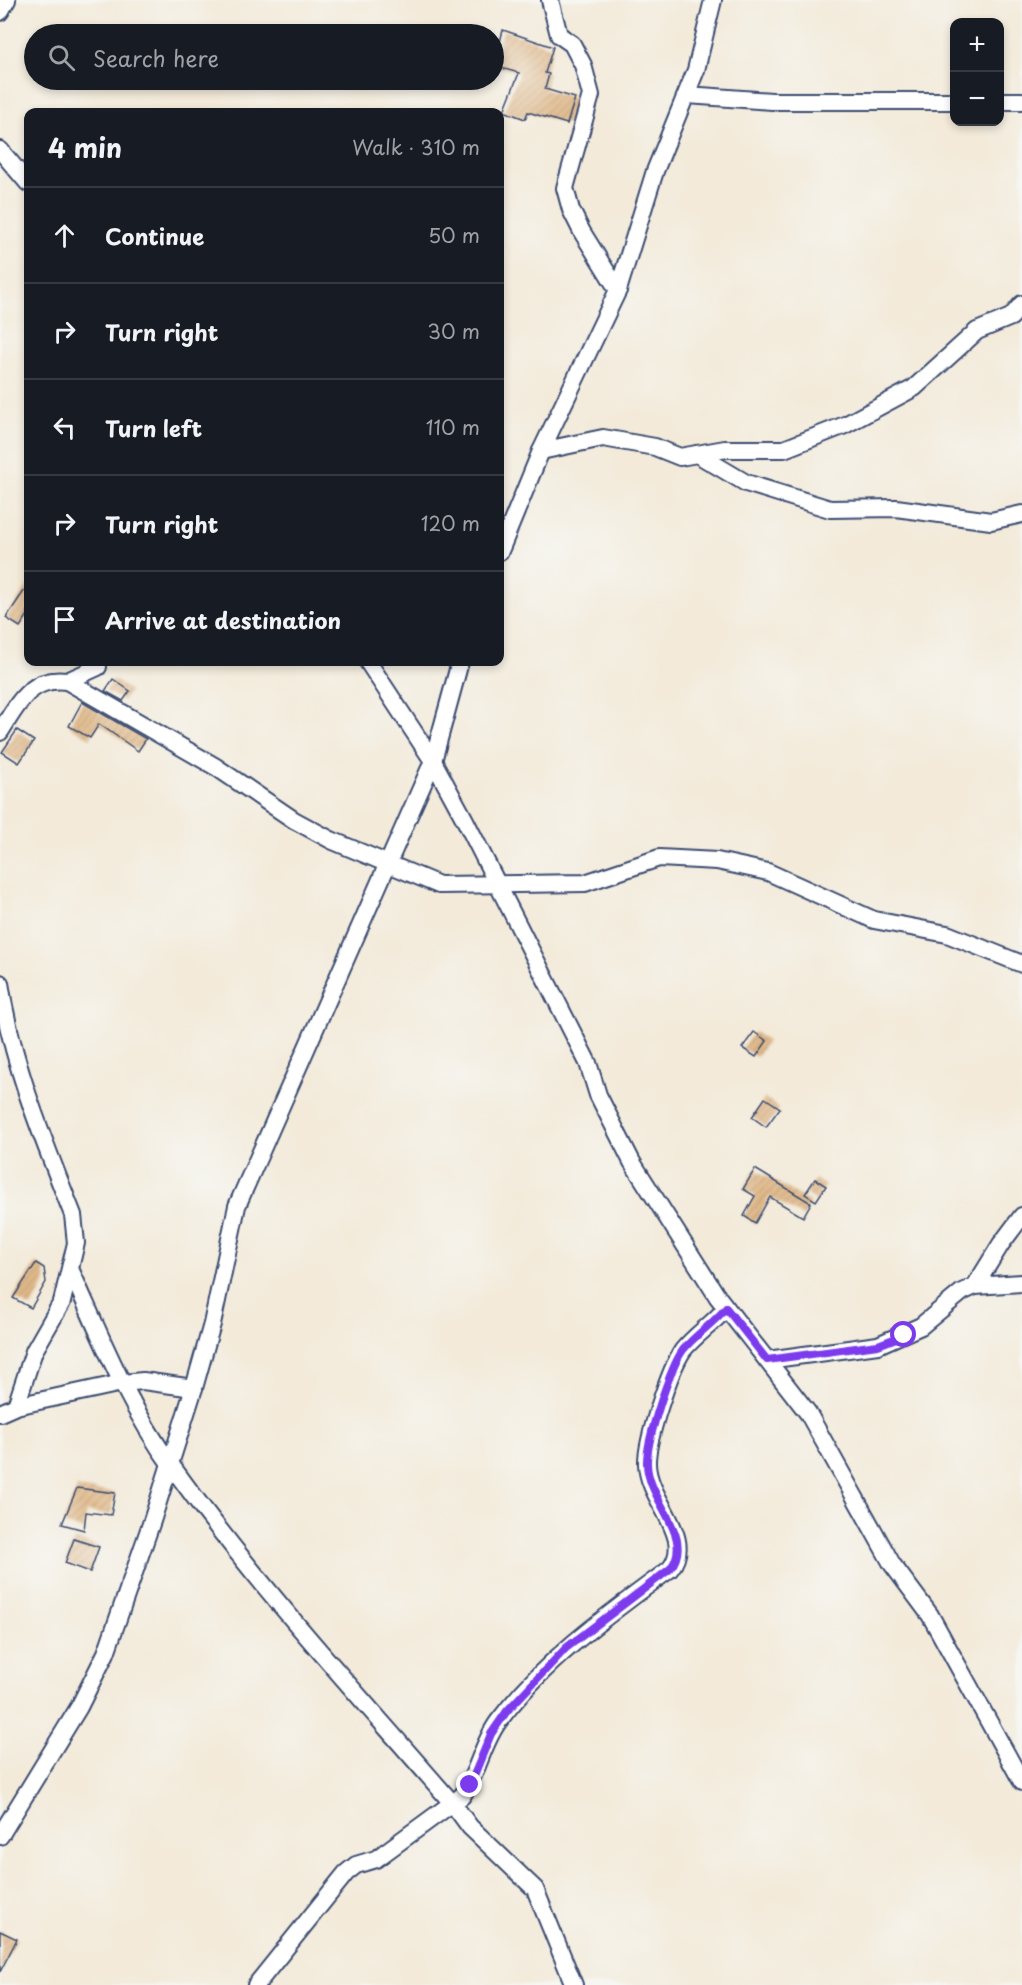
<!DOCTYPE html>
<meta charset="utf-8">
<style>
:root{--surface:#171b24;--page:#20242c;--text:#f1f3f6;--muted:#9ea1a6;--line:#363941}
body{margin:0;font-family:"Playpen Sans",sans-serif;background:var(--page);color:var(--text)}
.controls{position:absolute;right:18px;top:18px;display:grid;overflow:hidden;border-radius:12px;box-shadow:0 3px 9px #0003}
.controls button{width:54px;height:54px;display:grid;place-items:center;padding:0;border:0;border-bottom:2px solid var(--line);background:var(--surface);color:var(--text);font:30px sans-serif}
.stop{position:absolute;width:18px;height:18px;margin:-14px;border:4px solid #7c3aed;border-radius:50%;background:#fff}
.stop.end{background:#7c3aed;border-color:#fff;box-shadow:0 2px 6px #0008}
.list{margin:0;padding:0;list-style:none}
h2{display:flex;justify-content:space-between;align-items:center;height:78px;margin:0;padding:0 24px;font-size:26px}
h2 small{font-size:20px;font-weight:400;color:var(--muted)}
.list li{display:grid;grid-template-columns:39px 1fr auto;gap:18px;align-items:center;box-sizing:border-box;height:96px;padding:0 24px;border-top:2px solid var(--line)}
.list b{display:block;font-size:22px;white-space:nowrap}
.list em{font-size:20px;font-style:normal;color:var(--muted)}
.icon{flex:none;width:33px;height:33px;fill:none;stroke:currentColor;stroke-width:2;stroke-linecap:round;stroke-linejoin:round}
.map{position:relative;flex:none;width:1022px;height:1985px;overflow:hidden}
.search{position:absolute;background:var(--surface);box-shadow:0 3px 9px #0003;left:24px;top:24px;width:480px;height:66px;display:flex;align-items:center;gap:15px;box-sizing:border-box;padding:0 21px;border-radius:33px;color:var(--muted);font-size:22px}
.panel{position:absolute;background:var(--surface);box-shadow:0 3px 9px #0003;left:24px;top:108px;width:480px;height:558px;border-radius:12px}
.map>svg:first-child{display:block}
.building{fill:url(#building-hatch)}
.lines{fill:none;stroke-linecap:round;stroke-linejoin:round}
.minor-casing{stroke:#3b4b70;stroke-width:20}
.minor{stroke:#fff;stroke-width:16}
.route{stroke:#7c3aed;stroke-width:8}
</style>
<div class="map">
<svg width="1022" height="1985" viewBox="0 0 1022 1985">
<defs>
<pattern id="building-hatch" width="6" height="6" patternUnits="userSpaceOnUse" patternTransform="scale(1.5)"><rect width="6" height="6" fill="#e1b989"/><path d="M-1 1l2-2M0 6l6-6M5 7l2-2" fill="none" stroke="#c09f79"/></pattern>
</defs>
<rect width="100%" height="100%" fill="#f6f6f2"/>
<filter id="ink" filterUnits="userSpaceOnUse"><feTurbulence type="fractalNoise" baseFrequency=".0167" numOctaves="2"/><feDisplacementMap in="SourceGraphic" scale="12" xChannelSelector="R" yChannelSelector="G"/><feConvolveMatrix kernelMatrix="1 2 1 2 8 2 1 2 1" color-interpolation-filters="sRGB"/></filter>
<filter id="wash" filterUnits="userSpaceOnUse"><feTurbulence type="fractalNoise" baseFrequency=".008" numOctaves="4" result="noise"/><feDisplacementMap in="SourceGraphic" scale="24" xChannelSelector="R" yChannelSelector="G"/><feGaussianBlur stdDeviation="1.35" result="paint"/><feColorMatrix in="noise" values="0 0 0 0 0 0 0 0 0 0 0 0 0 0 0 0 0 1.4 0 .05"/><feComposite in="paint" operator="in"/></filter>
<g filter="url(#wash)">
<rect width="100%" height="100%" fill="#f3ead9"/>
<g id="blocks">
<!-- building -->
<g class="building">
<path d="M503,30L553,47L545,73L549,74L545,89L575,98L567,124L528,112L525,119L504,111L519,73L494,66Z"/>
<path d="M28,585V615L20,627L6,618Z"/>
<path d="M113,679L130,691L123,701L105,691Z"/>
<path d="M82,702L146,739L138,751L99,724L90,738L69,726Z"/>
<path d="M17,730L34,741L19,763L2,752Z"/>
<path d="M754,1032L767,1041L756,1057L742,1048Z"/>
<path d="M765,1098L780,1108L766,1127L752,1117Z"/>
<path d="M755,1169L811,1203L803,1217L770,1197L755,1223L744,1216L755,1196L743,1189Z"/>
<path d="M815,1179L826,1186L816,1201L805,1194Z"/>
<path d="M36,1263L44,1268L46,1282L31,1308L13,1298Z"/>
<path d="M77,1488L115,1493L111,1515L86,1512L84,1530L62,1524Z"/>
<path d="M74,1539L99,1547L90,1572L65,1563Z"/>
<path d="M0,1931L17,1939L0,1972Z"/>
</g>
</g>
</g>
<g filter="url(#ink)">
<use href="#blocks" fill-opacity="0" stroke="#3b4b70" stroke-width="1.5"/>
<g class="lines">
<!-- minor casing -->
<g class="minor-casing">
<g id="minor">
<path d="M550,0L559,35L572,44L583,65L591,95L565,188L571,210L582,232L618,290"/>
<path d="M0,12L7,0"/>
<path d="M687,95L772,101H954"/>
<path d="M1000,101H1022"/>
<path d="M0,150L28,183"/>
<path d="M541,451L603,438L655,447L680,457L725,449H784L845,425L914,388L977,331L1011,317L1022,304"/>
<path d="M697,454L746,483L830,509L896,508L991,521L1022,514"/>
<path d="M500,551L541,451L618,290L655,171L696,70L713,0"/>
<path d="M368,662L433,761L465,820L588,1063L598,1095L632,1162L717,1296L808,1413L892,1564L930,1615L1022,1782"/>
<path d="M67,681L98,667"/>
<path d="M0,732C18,704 30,676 67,681L216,767L294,820L331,840L439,885L585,883L659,858L717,861L768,872L874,920L947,934L1022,964"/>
<path d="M0,983C12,1064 43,1139 73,1215L76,1243L62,1302L34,1351L16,1406"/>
<path d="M71,1271C101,1337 128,1406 171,1465C256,1584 357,1693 453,1804L470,1827L535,1889L574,1985"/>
<path d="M975,1286L1001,1244L1022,1216"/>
<path d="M767,1360L878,1345L921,1326L962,1292L975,1286L1022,1283"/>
<path d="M0,1413L16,1406L122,1383L143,1381L194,1388"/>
<path d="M0,1836L79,1707L106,1653L152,1521L194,1388L212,1324L237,1206L433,761L460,662"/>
<path d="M256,1985L346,1873L356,1865L376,1859L462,1796C478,1773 482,1744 498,1722C544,1660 609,1614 670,1569C696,1537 648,1501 647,1464C646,1441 670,1369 683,1350C696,1334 713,1324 726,1308"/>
</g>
</g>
<!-- minor -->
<use href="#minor" class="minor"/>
</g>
</g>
<g class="lines" filter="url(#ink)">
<!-- route -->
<path class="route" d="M470,1785L491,1734L507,1711L566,1648L670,1569C696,1537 648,1501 647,1464C646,1441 670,1368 683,1350C696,1334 713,1324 726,1308L767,1360L878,1345L904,1335"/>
</g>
</svg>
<div class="controls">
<button>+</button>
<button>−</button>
</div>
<div class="stop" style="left:904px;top:1335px"></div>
<div class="stop end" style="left:470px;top:1785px"></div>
<div class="search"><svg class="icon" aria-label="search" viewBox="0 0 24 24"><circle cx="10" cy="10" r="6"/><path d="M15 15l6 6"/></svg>Search here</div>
<section class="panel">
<h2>4 min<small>Walk · 310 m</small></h2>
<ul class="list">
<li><svg class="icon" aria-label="ahead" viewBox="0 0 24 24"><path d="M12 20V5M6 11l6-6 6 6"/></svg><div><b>Continue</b></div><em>50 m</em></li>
<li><svg class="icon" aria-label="right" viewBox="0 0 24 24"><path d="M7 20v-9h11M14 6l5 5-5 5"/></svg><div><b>Turn right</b></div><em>30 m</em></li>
<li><svg class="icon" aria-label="left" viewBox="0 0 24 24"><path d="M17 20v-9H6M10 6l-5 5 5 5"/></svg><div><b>Turn left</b></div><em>110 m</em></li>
<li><svg class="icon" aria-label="right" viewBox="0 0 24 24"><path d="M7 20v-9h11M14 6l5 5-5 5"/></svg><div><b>Turn right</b></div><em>120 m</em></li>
<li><svg class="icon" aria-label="arrive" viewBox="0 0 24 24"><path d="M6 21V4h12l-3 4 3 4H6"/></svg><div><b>Arrive at destination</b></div></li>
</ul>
</section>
</div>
